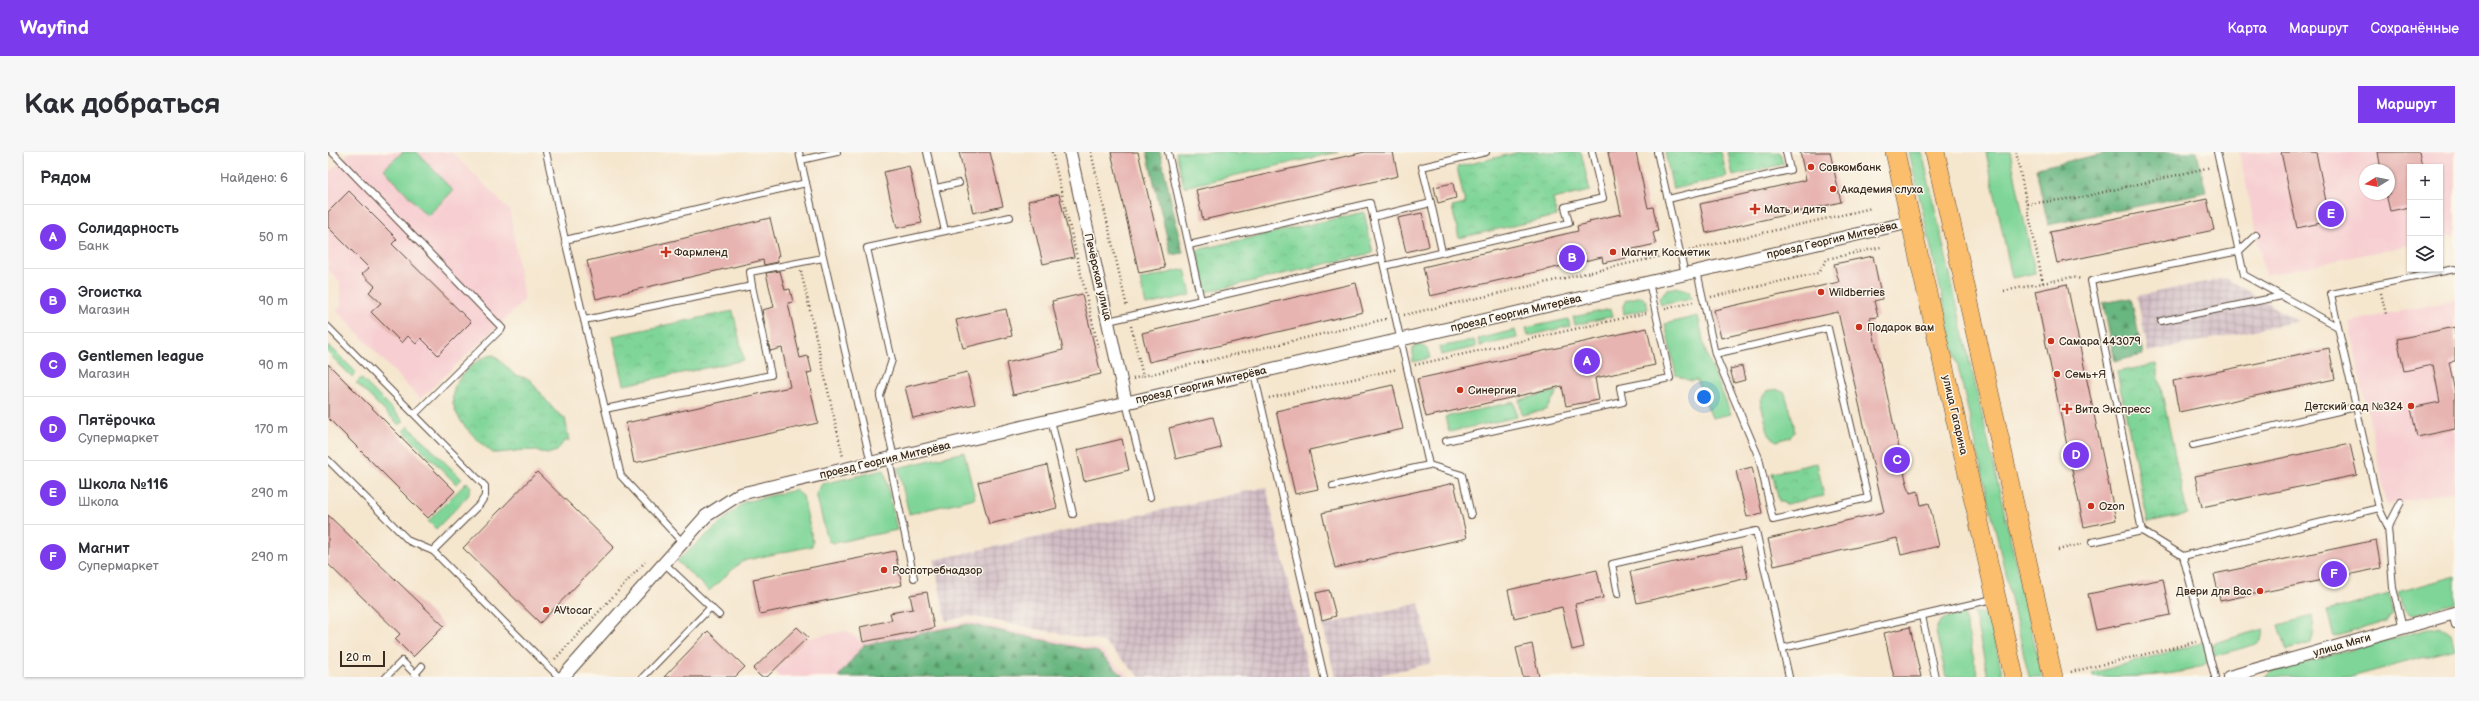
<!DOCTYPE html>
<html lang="ru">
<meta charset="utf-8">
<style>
:root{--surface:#fff;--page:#f7f7f7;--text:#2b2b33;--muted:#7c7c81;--line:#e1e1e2;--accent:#7c3aed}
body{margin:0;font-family:"Balsamiq Sans",sans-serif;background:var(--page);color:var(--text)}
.controls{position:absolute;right:12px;top:12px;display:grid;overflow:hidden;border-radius:0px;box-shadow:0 1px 3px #0004}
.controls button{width:36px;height:36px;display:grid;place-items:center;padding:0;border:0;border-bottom:1px solid var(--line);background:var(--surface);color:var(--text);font:20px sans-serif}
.compass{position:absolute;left:2031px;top:12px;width:36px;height:36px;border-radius:50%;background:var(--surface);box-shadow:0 1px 3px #0004;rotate:260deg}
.scale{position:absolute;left:12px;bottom:10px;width:45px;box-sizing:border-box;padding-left:4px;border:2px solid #3b2a1e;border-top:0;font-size:11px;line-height:14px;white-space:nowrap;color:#3b2a1e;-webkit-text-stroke:3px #fbf7ec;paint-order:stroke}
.you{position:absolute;left:1376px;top:245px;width:14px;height:14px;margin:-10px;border:3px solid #fff;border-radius:50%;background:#1a73e8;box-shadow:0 0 0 6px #1a73e833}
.badge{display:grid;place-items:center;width:26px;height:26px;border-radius:50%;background:var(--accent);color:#fff;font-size:13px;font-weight:700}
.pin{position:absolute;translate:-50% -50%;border:2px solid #fff;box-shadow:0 1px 4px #0006}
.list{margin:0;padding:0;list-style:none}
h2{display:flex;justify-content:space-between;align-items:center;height:52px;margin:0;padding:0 16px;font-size:17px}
h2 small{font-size:13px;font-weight:400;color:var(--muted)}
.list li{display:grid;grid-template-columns:26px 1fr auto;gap:12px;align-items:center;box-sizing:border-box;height:64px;padding:0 16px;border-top:1px solid var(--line)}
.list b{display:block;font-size:15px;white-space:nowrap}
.list p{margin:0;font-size:13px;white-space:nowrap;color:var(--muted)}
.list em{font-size:13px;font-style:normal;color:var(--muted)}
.icon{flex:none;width:22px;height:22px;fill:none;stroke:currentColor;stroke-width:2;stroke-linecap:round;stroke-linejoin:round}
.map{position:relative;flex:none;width:2127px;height:525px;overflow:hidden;border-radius:0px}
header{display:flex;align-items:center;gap:24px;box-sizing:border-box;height:56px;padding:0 20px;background:var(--accent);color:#fff}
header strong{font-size:19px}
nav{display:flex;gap:22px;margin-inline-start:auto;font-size:14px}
.intro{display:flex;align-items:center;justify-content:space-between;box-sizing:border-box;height:96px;padding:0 24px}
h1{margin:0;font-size:28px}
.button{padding:10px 18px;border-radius:0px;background:var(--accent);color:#fff;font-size:14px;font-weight:700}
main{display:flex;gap:24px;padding:0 24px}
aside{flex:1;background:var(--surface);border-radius:0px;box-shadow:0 1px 3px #0004}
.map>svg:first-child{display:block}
.built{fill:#f7cfd2;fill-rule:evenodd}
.industrial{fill:url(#industrial-grid)}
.grass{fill:#7fd598;stroke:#5d805b}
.forest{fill:url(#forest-firs);stroke:#51704f}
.park{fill:url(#park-crowns);stroke:#5d805b}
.building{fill:#e7b4b1}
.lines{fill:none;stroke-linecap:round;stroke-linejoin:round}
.lane-casing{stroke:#574638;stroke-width:8}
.street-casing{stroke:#574638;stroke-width:14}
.primary-casing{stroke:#574638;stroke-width:20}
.path{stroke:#574638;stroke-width:2.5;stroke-dasharray:1 3;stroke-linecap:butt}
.lane{stroke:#fff;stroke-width:6}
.street{stroke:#fff;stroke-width:12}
.primary{stroke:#fabe6d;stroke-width:19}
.poi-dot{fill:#c8321e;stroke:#fbf7ec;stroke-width:1.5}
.labels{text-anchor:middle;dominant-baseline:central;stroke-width:3;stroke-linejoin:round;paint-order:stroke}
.poi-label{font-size:11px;fill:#3b2a1e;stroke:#fbf7ec;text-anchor:start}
.street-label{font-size:11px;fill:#3b2a1e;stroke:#fbf7ec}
</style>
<header>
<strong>Wayfind</strong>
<nav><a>Карта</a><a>Маршрут</a><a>Сохранённые</a></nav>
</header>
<div class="intro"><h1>Как добраться</h1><a class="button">Маршрут</a></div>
<main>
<aside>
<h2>Рядом<small>Найдено: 6</small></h2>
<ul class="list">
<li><span class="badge">A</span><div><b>Солидарность</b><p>Банк</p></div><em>50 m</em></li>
<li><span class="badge">B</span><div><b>Эгоистка</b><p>Магазин</p></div><em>90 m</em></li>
<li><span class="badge">C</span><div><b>Gentlemen league</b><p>Магазин</p></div><em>90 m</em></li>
<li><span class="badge">D</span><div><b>Пятёрочка</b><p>Супермаркет</p></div><em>170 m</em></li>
<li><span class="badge">E</span><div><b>Школа №116</b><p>Школа</p></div><em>290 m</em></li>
<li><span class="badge">F</span><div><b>Магнит</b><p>Супермаркет</p></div><em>290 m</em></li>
</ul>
</aside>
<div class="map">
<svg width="2127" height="525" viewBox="0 0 2127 525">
<defs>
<pattern id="industrial-grid" width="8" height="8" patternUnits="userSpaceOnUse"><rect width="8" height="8" fill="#d2bdc6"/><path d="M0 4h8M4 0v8" fill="none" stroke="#ac9aa0"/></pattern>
<pattern id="forest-firs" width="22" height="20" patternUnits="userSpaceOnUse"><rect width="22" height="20" fill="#67b680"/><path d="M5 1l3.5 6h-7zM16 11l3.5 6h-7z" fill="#569468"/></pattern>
<pattern id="park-crowns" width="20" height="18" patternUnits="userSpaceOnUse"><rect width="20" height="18" fill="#7fd598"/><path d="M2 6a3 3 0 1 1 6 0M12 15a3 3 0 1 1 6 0" fill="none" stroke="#6fb783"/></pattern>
</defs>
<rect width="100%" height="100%" fill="#fbf7ec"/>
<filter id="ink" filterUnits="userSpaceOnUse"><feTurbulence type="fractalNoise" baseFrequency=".025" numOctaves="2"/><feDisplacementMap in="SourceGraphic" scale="8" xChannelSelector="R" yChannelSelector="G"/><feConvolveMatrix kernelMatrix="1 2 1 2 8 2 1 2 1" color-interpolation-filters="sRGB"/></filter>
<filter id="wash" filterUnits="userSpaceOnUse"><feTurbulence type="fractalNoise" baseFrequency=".012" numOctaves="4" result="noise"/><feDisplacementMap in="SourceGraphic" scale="16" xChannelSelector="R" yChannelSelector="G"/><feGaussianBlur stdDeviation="0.9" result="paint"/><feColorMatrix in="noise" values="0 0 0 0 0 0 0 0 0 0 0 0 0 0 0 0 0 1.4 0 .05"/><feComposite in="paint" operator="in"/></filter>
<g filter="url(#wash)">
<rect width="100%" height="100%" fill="#f5e6ce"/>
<!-- built -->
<g class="built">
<path d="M23,0H124L182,59L196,149L92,247L9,159L13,153L12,130L0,117V21Z"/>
<path d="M1911,0H2127V83L2112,86V15H2082V93L1937,123ZM2037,18H2061V42H2037Z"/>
<path d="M2127,148V339L2059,353L2021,170Z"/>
<path d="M640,469L772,497L802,525H452L446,519L480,486L518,479L535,490Z"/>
</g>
<!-- industrial -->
<g class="industrial">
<path d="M1897,126L1970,169L1820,200L1809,144Z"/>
<path d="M938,335L982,525H812L776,490L642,464L618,469L606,408Z"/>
<path d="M1091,451L1104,511L1043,525H1007L995,473Z"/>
</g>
<!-- grass -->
<g class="grass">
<path d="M75,0H89L125,39L99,64L56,17Z"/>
<path d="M848,0H906L907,2L916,0H1010L856,35Z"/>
<path d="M1581,0H1594L1714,525H1701Z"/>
<path d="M1658,0H1682L1707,121L1684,126Z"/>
<path d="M857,117L863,143L818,153L812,128Z"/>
<path d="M1349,135L1361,139L1363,147L1333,153L1331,146L1339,137Z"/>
<path d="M1313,144L1318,149L1320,157L1296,162L1295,154L1298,148Z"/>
<path d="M1283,157L1285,164L1247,173L1245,165Z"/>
<path d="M1370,164L1378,201L1403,262L1384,266L1369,228L1362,229L1348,223L1337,172Z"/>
<path d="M1240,167L1242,174L1200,184L1198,176Z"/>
<path d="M1187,178L1189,186L1152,194L1150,187Z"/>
<path d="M1146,188L1148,195L1113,203L1111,195Z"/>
<path d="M0,192L28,220L24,225L0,201Z"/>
<path d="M1090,193C1099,194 1100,198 1102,206L1085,210V196Z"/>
<path d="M33,226L76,269L71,273L28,231Z"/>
<path d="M1448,237L1457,241L1466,273V281L1462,285L1448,289L1441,283L1432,248L1438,240Z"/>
<path d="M1230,239L1218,258L1194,263L1191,248Z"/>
<path d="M1186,250L1189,265L1121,280L1117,265Z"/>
<path d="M80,274L134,327L128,332L75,279Z"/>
<path d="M636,300L647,346L581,362L570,316Z"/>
<path d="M556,318L569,378L506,391L500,389L488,342L494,332Z"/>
<path d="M139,330L143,335L140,344L108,377L100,369Z"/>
<path d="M467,338L475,344L485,390L484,394L414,409L381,439L349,409L416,350Z"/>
<path d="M2127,424V451L2086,462C2074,462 2073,450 2070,440Z"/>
<path d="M2061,442L2064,462L2057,470L2006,485L1999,459Z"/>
<path d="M1646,460L1656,462L1662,468L1675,525H1660Z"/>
<path d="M1636,462L1650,525H1618L1608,480C1610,464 1623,465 1636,462Z"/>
<path d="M1984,464L1986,478L1983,491L1959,498L1951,473Z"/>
<path d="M2111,474L2123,482L2127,497L2023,525H1936L1945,519Z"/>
<path d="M1935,477L1933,489L1929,492L1886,504L1883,492Z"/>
<path d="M1877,490L1881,508C1872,525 1790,525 1765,525V521Z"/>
</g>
<!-- forest -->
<g class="forest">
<path d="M819,0H832L855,101L843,103Z"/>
<path d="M1783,0H1869L1878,40L1720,73L1708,16Z"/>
<path d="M1803,146L1815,203L1787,209L1775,151Z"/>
<path d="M640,472L770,500L796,525H752L748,522L745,525H510L536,493Z"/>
</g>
<!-- park -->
<g class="park">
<path d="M1191,0H1253L1262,39L1225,47L1229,64L1131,86L1124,55L1137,52L1129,15Z"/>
<path d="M1337,0H1393L1399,25L1345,37Z"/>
<path d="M1400,0H1452L1455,12L1405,24Z"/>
<path d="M1036,60L1045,101L878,140L869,98Z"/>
<path d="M405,159L416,208L296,233L285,184Z"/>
<path d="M166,203L187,223L201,227L227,259L237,266L241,289H236L229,299L219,302C201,294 184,301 165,301C139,280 104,248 140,217C148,210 155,204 166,203Z"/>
<path d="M1828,212L1859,362L1820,370L1789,220Z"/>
<path d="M1489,311L1496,344L1458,352L1451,349L1444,321Z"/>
</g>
<g id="blocks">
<!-- building -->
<g class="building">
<path d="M631,0H662L675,54L645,61Z"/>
<path d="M783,0H810L837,116L811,121Z"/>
<path d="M1037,0H1065L1070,24L875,68L868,38Z"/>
<path d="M1280,0H1308L1320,56L1325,55L1330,79L1325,81L1328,92L1296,99L1298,106L1275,111L1274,105L1102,144L1095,115L1250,79L1249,74L1262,71L1261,69L1293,62Z"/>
<path d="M1472,0H1502L1513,50L1378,81L1372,52L1478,28Z"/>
<path d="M1953,0H1988L2002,69L1969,76Z"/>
<path d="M2050,0H2091L2094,15H2082V55L2062,59L2058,42H2061V18H2053Z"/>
<path d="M581,14L594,71L569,76L556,20Z"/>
<path d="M1125,31L1128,46L1110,51L1106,35Z"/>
<path d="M21,39L69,87L64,92L143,170L110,203L93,186L88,192L80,184L74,191L43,160L53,151L41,140L47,134L34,122L41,116L0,75V60Z"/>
<path d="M731,42L746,105L715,112L700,49Z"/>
<path d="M1879,47L1886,78L1729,111L1722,80Z"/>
<path d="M1094,61L1101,94L1078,100L1070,66Z"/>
<path d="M442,66L451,104L449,105L450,110L436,113L435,108L268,147L259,109Z"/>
<path d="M1545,104L1554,147L1546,149L1550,165L1542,166L1578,328L1582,341L1590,339L1593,353L1601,351L1611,394L1573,403L1569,386L1446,414L1440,387L1556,360L1510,160L1393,186L1386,158L1511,130L1506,112Z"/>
<path d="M452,119L457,138L462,137L465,150L460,151L472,206L480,204L484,220L479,221L490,271L306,311L298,271L462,235L454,196L442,199L434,158L446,155L438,121Z"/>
<path d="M1028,131L1035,160L821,210L814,181Z"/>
<path d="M1739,132L1788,368L1756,375L1707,139Z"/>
<path d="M754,142L773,222L685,243L678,211L735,198L724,149Z"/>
<path d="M678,157L684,184L635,196L628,168Z"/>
<path d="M2127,175V209L2121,210L2127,241V277L2089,285L2083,256L2112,250L2105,213L2076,219L2069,187Z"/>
<path d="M1319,176L1327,213L1267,226L1271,248L1238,254L1234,234L1098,265L1089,227Z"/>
<path d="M2001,196L2007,227L1851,260L1845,229Z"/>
<path d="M0,212L127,339L100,366L0,266Z"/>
<path d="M1414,214L1417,228L1406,231L1402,217Z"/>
<path d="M639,220L647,252L585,266L577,235Z"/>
<path d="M1065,233L1075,277L981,298L990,337L967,342L948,259Z"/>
<path d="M885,265L893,296L848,307L841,276Z"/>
<path d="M794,287L801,318L756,329L749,298Z"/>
<path d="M2022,292L2029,323L1874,355L1867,324Z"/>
<path d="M719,313L729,356L661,372L650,330Z"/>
<path d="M1424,315L1434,361L1419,365L1408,319Z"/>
<path d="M209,320L286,395L212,471L135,396Z"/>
<path d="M1126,331L1139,386L1007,416L994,361Z"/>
<path d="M0,363L116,474L85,505L67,487L72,482L0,412Z"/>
<path d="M2048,388L2053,416L1892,449L1886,422Z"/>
<path d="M1413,395L1420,426L1309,451L1302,420Z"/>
<path d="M567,399L574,433L432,462L425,427Z"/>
<path d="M1269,418L1275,446L1247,452L1256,495L1244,498L1234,455L1186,466L1180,438Z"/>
<path d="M1835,427L1842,463L1768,478L1760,442Z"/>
<path d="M1001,438L1008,464L994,468L988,441Z"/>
<path d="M599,440L606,476L535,490L532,475L564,468L562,461L585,457L582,443Z"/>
<path d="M469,475L480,485L439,525H433L425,517Z"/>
<path d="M1582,475L1593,525H1566L1556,481Z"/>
<path d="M380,479L417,515L407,525H336Z"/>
<path d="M1204,492L1211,525H1195L1188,496Z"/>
</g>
</g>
</g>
<g filter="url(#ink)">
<use href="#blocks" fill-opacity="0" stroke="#574638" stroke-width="1"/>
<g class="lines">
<!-- lane casing -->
<g class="lane-casing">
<g id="lane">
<path d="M4,0L174,176L87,262"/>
<path d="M218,0L237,88"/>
<path d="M471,0L478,31"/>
<path d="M599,0L617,79"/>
<path d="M1329,0L1357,122"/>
<path d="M1889,0L1916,123L2010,175L2051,356"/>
<path d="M473,8L509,0"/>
<path d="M608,36L631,31"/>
<path d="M1340,47L1462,18L1458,0"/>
<path d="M1103,51L1114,100"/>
<path d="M1045,65L1103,51L1094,15L1158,0"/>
<path d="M1928,83L1911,99L1763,129L1814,379L1855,404L2051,356L2060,375L2065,436L2075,476"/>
<path d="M861,93L1042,51L1054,106L873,148"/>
<path d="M1056,114L1241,71L1237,55L1275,46L1264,0"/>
<path d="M1369,119L1387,202L1431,306L1445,368L1540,346L1500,176L1387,202"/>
<path d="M424,134L422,120L495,106"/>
<path d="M256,168L424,134L443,223L277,257"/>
<path d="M780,169L873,148L840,0"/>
<path d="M1833,169L1954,144"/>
<path d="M0,175L157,334V344L152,352L105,399L231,525"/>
<path d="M2010,175L2003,142L2127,117"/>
<path d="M926,221L996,525"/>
<path d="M798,251L822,345"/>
<path d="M723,268L745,362"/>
<path d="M1118,289L1295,250L1292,236L1342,226L1321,130"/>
<path d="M1865,293L2028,255"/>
<path d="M566,306L552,244L564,208L539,96L682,65"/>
<path d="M561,307L586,426"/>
<path d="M0,308L81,389L105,399"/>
<path d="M1101,313L1134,323L1143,363"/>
<path d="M1005,334L1101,313L1054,106"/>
<path d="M2060,375L2073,350"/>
<path d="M1764,390L1814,379"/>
<path d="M355,391L293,324L237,88L478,31L543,311"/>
<path d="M1855,404L1887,525"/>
<path d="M336,411L391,463"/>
<path d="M1290,442L1284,412L1428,379L1461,525"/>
<path d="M2124,462L2127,473"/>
<path d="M1594,464L1607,525"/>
<path d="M1455,496L1665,447"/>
<path d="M87,522L94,514"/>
<path d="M58,525L74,509L90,525"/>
<path d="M315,525L383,455"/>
</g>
</g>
<!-- street casing -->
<g class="street-casing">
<g id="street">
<path d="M742,0L798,251"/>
<path d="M235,525L378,364L412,342L723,268L1583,70"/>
<path d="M1901,525L2127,461"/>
</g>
</g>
<!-- primary casing -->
<g class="primary-casing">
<g id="primary">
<path d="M1567,0L1686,525"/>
<path d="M1607,0L1725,525"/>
</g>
</g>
<!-- path -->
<g class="path">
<path d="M724,0L771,198"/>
<path d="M763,0L799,155"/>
<path d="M1699,52L1755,45L1883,15"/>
<path d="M1361,98L1544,56"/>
<path d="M473,119L515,305"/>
<path d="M1715,131L1744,125L1754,127"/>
<path d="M1676,139L1715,131L1688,0"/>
<path d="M2053,141L2058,162"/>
<path d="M1383,145L1490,121L1499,107L1553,95"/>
<path d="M1337,157L1365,150"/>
<path d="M1076,163L1342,102"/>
<path d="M803,174L815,224L1058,167"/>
<path d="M1087,213L1318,161"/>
<path d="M805,227L815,224"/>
<path d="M941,246L1069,217"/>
<path d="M1730,398L1754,392"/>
<path d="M227,507L317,410"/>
<path d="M1743,520L1868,490"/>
</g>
<!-- lane -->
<use href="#lane" class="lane"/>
<!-- street -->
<use href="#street" class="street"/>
<!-- primary -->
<use href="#primary" class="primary"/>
</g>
</g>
<!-- markers -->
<g class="poi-dot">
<circle cx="1483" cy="15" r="4"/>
<circle cx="1505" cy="37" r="4"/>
<path d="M1425 51h4v4h4v4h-4v4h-4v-4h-4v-4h4z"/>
<path d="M336 94h4v4h4v4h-4v4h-4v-4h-4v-4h4z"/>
<circle cx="1285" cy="100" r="4"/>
<circle cx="1493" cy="140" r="4"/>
<circle cx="1531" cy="175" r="4"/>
<circle cx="1723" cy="189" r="4"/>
<circle cx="1729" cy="222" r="4"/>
<circle cx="1132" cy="238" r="4"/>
<circle cx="2083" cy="254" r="4"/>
<path d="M1737 251h4v4h4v4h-4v4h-4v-4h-4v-4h4z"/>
<circle cx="1763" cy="354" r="4"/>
<circle cx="556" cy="418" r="4"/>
<circle cx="1932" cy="439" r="4"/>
<circle cx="218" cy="458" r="4"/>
</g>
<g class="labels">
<!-- poi labels -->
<g class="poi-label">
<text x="1491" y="15">Совкомбанк</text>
<text x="1513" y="37">Академия слуха</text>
<text x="1436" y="57">Мать и дитя</text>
<text x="346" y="100">Фармленд</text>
<text x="1293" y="100">Магнит Косметик</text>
<text x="1501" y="140">Wildberries</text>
<text x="1539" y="175">Подарок вам</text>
<text x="1731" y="189">Самара 443079</text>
<text x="1737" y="222">Семь+Я</text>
<text x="1140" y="238">Синергия</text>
<text x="2075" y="254" text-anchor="end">Детский сад №324</text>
<text x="1747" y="257">Вита Экспресс</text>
<text x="1771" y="354">Ozon</text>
<text x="564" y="418">Роспотребнадзор</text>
<text x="1924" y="439" text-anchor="end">Двери для Вас</text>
<text x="226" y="458">AVtocar</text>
</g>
<!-- street labels -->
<g class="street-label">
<text transform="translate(1504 88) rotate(-13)">проезд Георгия Митерёва</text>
<text transform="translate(770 125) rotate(77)">Печёрская улица</text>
<text transform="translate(1188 161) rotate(-13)">проезд Георгия Митерёва</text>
<text transform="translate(873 233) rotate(-13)">проезд Георгия Митерёва</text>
<text transform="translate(1627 263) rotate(77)">улица Гагарина</text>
<text transform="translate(557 308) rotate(-13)">проезд Георгия Митерёва</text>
<text transform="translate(2014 493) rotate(-16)">улица Мяги</text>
</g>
</g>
</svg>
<div class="controls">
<button>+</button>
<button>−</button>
<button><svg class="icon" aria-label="layers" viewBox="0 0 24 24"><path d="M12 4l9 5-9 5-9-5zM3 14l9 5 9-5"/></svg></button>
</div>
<svg class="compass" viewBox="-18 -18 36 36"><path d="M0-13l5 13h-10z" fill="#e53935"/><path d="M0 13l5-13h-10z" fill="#7c7c81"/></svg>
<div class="scale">20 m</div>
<div class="you"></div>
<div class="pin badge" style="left:1259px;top:209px">A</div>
<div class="pin badge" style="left:1244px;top:106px">B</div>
<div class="pin badge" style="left:1569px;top:308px">C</div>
<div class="pin badge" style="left:1748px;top:303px">D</div>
<div class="pin badge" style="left:2003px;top:62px">E</div>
<div class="pin badge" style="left:2006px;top:422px">F</div>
</div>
</main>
